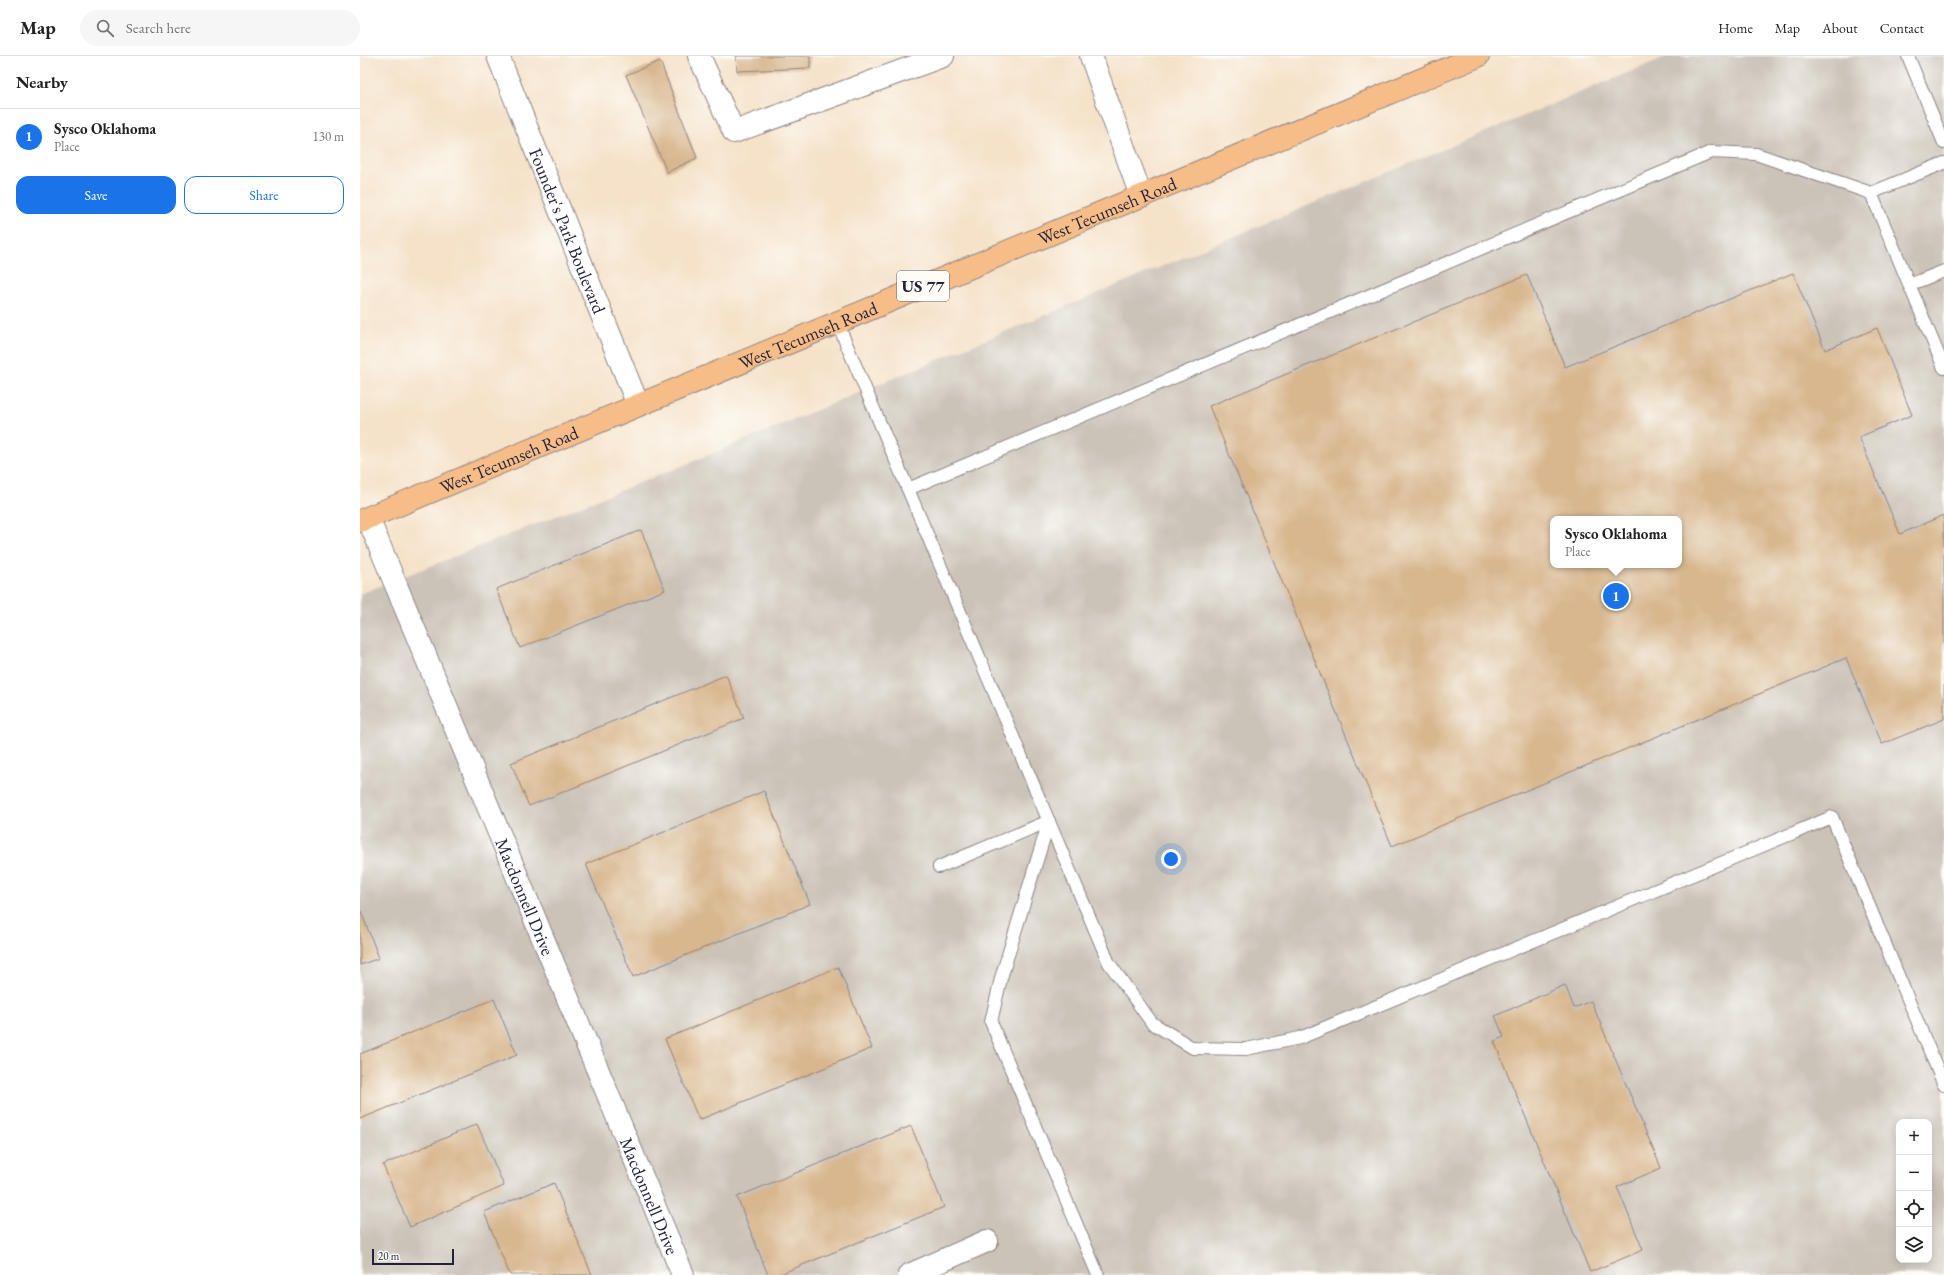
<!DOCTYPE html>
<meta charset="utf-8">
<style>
:root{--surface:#fff;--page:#f6f6f6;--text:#202124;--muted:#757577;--line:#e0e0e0;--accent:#1a73e8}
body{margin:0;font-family:"EB Garamond",serif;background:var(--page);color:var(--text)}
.controls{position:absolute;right:12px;bottom:12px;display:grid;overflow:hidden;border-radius:8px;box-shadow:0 2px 10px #0003}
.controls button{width:36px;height:36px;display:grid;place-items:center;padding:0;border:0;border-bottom:1px solid var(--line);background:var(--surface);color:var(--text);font:20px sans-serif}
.scale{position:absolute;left:12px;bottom:10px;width:82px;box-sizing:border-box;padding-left:4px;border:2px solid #22223b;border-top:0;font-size:11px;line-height:14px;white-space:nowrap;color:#22223b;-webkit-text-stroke:3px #fdfcf7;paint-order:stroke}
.you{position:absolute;left:811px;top:803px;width:14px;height:14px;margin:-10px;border:3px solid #fff;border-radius:50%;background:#1a73e8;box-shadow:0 0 0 6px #1a73e833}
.badge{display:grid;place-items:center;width:26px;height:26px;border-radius:50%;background:var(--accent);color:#fff;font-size:13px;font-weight:700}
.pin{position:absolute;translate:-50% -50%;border:2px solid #fff;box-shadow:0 1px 4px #0006}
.popup{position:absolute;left:1190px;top:460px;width:132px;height:52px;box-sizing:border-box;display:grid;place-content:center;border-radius:8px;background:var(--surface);filter:drop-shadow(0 1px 3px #0005);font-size:13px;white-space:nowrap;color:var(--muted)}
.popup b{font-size:15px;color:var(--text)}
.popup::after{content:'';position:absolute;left:50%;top:100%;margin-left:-8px;border:8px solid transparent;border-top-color:var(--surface)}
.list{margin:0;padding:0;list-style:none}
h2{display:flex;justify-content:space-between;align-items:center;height:52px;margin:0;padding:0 16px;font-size:17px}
h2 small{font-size:13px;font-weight:400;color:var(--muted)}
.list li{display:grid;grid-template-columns:26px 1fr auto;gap:12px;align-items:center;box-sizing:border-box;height:56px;padding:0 16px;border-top:1px solid var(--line)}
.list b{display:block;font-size:15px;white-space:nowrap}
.list p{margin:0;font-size:13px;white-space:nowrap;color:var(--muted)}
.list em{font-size:13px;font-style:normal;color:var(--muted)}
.actions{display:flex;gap:8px;padding:12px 16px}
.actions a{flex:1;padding:9px 0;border:1px solid var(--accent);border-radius:12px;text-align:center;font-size:14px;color:var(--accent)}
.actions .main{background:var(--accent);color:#fff}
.icon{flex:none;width:22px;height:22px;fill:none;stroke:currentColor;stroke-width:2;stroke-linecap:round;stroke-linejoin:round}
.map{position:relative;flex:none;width:1584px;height:1219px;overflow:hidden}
header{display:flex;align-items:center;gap:24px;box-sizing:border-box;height:56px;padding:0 20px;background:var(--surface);border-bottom:1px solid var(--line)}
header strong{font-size:19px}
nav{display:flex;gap:22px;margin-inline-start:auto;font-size:14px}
.search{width:280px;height:36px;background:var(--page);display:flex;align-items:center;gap:10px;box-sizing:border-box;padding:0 14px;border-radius:22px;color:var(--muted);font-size:15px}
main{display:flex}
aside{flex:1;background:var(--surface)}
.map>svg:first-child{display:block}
.industrial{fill:#cbc2b8;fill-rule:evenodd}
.building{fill:#d8b78f;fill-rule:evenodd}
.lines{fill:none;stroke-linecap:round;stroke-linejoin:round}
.service-casing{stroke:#8c8282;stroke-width:14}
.minor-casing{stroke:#8c8282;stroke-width:24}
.primary-casing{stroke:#8c8282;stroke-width:24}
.service{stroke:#fff;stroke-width:12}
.minor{stroke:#fff;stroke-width:22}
.primary{stroke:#f7bd88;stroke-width:22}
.labels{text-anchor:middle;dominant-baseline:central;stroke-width:4;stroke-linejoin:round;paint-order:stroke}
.shield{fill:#fdfcf7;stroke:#646373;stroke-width:1}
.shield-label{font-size:17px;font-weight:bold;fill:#22223b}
.street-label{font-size:18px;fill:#22223b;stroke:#fdfcf7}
</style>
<header>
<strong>Map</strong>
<div class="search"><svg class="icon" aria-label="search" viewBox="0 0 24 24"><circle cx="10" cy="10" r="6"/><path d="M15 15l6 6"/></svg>Search here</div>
<nav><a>Home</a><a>Map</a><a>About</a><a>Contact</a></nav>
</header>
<main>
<aside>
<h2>Nearby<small></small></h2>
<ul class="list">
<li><span class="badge">1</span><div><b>Sysco Oklahoma</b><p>Place</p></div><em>130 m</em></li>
</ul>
<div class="actions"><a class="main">Save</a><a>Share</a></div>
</aside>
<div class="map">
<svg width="1584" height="1219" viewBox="0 0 1584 1219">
<rect width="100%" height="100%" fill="#fdfcf7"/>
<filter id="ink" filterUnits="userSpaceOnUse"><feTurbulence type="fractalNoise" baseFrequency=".025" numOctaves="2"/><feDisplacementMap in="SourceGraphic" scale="8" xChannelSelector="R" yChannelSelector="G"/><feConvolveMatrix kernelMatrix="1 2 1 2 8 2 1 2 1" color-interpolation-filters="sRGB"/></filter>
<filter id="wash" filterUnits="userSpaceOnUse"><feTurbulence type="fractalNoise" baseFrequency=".012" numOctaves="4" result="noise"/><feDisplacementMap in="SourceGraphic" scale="16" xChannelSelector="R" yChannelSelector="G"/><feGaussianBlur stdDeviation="0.9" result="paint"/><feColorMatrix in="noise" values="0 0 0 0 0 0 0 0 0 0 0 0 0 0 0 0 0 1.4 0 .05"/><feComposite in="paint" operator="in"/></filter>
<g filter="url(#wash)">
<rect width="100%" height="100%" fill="#f5e2c9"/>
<!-- industrial -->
<path class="industrial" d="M1308,0H1584V1219H0V538L327,408ZM1193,463H1319V509H1193ZM1539,1066H1569V1204H1539Z"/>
<g id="blocks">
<!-- building -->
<g class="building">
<path d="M376,0H450V12L377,15Z"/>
<path d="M300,5L337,102L307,116L266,19Z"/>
<path d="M1433,217L1465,294L1517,272L1552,359L1499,381L1540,478L1584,459V663L1522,688L1486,602L1032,790L849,350L1167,219L1205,311ZM1193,463H1319V509H1193Z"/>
<path d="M281,474L305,534L160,592L136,533Z"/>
<path d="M366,619L384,662L169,750L151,707Z"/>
<path d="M404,735L450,848L273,921L226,808Z"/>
<path d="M0,853L19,902L0,909Z"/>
<path d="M478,911L512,992L339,1064L305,983Z"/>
<path d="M1205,929L1214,952L1231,945L1301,1112L1257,1131L1283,1194L1230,1216L1134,985L1144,981L1135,960Z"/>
<path d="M134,943L157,999L0,1063V998Z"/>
<path d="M117,1068L144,1130L50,1171L23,1109Z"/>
<path d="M551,1070L584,1151L418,1219H408L377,1141Z"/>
<path d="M194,1127L232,1219H150L124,1156Z"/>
</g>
</g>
</g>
<g filter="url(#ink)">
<use href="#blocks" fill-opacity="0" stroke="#8c8282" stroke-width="1"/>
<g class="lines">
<!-- service casing -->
<g class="service-casing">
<g id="service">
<path d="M1548,0L1584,87"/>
<path d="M1584,107L1511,137L1584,312"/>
<path d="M1549,229L1584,215"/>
<path d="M477,266L749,907L792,967L833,992L886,993L940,982L1472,761L1584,1029"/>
<path d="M548,433L1351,96L1396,98L1511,137"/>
<path d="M689,765L641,922L631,966L738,1219"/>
<path d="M579,811L689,765"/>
</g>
</g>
<!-- minor casing -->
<g class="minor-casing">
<g id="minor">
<path id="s1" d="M138,0L278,349"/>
<path d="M339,0L374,76L583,0"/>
<path d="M731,0L781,140"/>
<path id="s2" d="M8,462L323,1219"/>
<path d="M549,1219L627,1185"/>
</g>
</g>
<!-- primary casing -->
<g class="primary-casing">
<g id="primary">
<path id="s3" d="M0,465L1118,0"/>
</g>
</g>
<!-- service -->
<use href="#service" class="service"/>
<!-- minor -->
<use href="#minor" class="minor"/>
<!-- primary -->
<use href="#primary" class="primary"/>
</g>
</g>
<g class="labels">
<!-- shield labels -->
<rect class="shield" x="537" y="215" width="52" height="30" rx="3"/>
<g class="shield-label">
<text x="563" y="230">US 77</text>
</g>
<!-- street labels -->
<g class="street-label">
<text stroke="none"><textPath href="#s3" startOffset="809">West Tecumseh Road</textPath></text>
<text stroke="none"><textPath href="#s1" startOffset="188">Founder's Park Boulevard</textPath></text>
<text stroke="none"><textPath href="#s3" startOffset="485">West Tecumseh Road</textPath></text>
<text stroke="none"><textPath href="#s3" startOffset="161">West Tecumseh Road</textPath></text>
<text stroke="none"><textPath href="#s2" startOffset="410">Macdonnell Drive</textPath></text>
<text stroke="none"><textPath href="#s2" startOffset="734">Macdonnell Drive</textPath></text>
</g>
</g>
</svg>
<div class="controls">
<button>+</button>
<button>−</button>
<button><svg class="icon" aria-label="locate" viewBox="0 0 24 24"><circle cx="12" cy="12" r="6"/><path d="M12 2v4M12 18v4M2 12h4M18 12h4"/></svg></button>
<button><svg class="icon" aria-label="layers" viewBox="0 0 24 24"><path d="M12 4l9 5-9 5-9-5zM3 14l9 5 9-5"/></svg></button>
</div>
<div class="scale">20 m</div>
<div class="you"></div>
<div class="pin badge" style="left:1256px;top:540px">1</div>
<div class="popup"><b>Sysco Oklahoma</b>Place</div>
</div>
</main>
